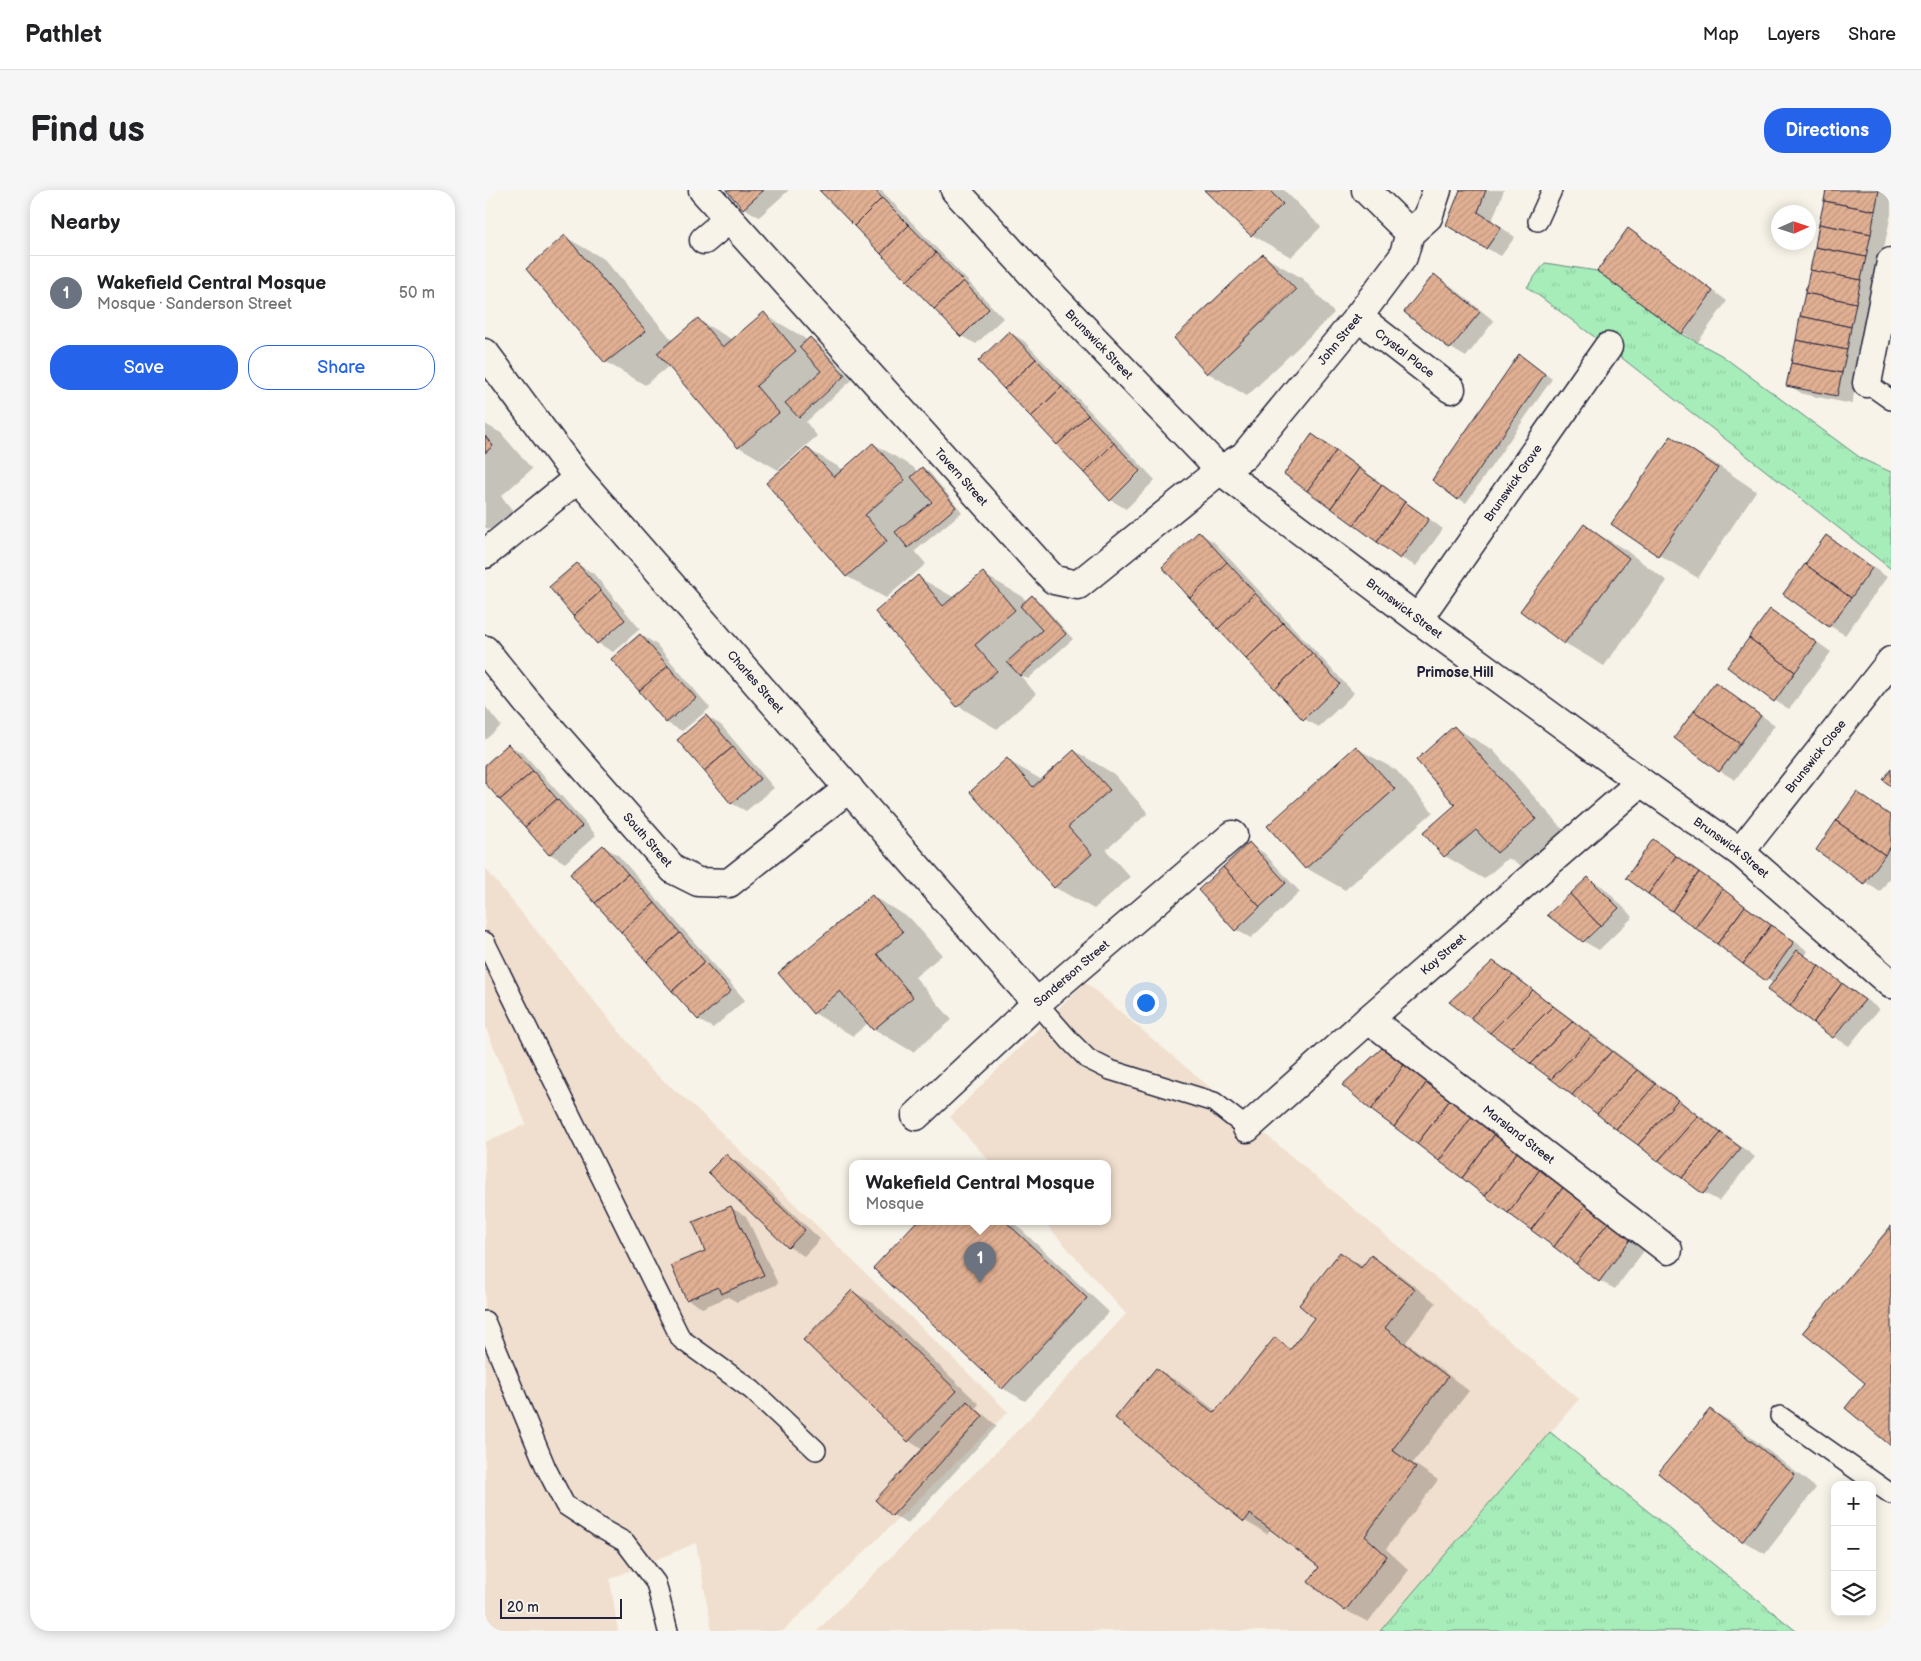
<!DOCTYPE html>
<meta charset="utf-8">
<style>
:root{--surface:#fff;--page:#f6f6f6;--text:#202124;--muted:#757577;--line:#e0e0e0;--accent:#2563eb}
body{margin:0;font-family:"Balsamiq Sans",sans-serif;background:var(--page);color:var(--text)}
.controls{position:absolute;right:15px;bottom:15px;display:grid;overflow:hidden;border-radius:10px;box-shadow:0 2px 12px #0003}
.controls button{width:45px;height:45px;display:grid;place-items:center;padding:0;border:0;border-bottom:1px solid var(--line);background:var(--surface);color:var(--text);font:25px sans-serif}
.compass{position:absolute;left:1286px;top:15px;width:45px;height:45px;border-radius:50%;background:var(--surface);box-shadow:0 2px 12px #0003;rotate:87deg}
.scale{position:absolute;left:15px;bottom:12px;width:122px;box-sizing:border-box;padding-left:5px;border:2px solid #22223b;border-top:0;font-size:14px;line-height:18px;white-space:nowrap;color:#22223b;-webkit-text-stroke:4px #f7f3e8;paint-order:stroke}
.you{position:absolute;left:660px;top:812px;width:18px;height:18px;margin:-12px;border:4px solid #fff;border-radius:50%;background:#1a73e8;box-shadow:0 0 0 8px #1a73e833}
.badge{display:grid;place-items:center;width:32px;height:32px;border-radius:50%;background:var(--accent);color:#fff;font-size:16px;font-weight:700}
.pin{position:absolute;translate:-50% -41px;filter:drop-shadow(0 1px 2px #0008)}
.pin::after{content:'';position:absolute;top:26px;width:18px;height:15px;background:inherit;clip-path:polygon(0 0,100% 0,50% 100%)}
.popup{position:absolute;left:364px;top:970px;width:262px;height:65px;box-sizing:border-box;display:grid;place-content:center;border-radius:10px;background:var(--surface);filter:drop-shadow(0 1px 4px #0005);font-size:16px;white-space:nowrap;color:var(--muted)}
.popup b{font-size:19px;color:var(--text)}
.popup::after{content:'';position:absolute;left:50%;top:100%;margin-left:-10px;border:10px solid transparent;border-top-color:var(--surface)}
.list{margin:0;padding:0;list-style:none}
h2{display:flex;justify-content:space-between;align-items:center;height:65px;margin:0;padding:0 20px;font-size:21px}
h2 small{font-size:16px;font-weight:400;color:var(--muted)}
.list li{display:grid;grid-template-columns:32px 1fr auto;gap:15px;align-items:center;box-sizing:border-box;height:75px;padding:0 20px;border-top:1px solid var(--line)}
.list b{display:block;font-size:19px;white-space:nowrap}
.list p{margin:0;font-size:16px;white-space:nowrap;color:var(--muted)}
.list em{font-size:16px;font-style:normal;color:var(--muted)}
.actions{display:flex;gap:10px;padding:15px 20px}
.actions a{flex:1;padding:11px 0;border:1px solid var(--accent);border-radius:20px;text-align:center;font-size:18px;color:var(--accent)}
.actions .main{background:var(--accent);color:#fff}
.icon{flex:none;width:28px;height:28px;fill:none;stroke:currentColor;stroke-width:2;stroke-linecap:round;stroke-linejoin:round}
.map{position:relative;flex:none;width:1406px;height:1441px;overflow:hidden;border-radius:20px}
header{display:flex;align-items:center;gap:30px;box-sizing:border-box;height:70px;padding:0 25px;background:var(--surface);border-bottom:1px solid var(--line)}
header strong{font-size:24px}
nav{display:flex;gap:28px;margin-inline-start:auto;font-size:18px}
.intro{display:flex;align-items:center;justify-content:space-between;box-sizing:border-box;height:120px;padding:0 30px}
h1{margin:0;font-size:35px}
.button{padding:12px 22px;border-radius:20px;background:var(--accent);color:#fff;font-size:18px;font-weight:700}
main{display:flex;gap:30px;padding:0 30px}
aside{flex:1;background:var(--surface);border-radius:20px;box-shadow:0 2px 12px #0003}
.map>svg:first-child{display:block}
.built{fill:#f0dfce}
.grass{fill:url(#grass-tufts);stroke:#64887a}
.shadow{fill:#0003}
.building{fill:url(#building-hatch);stroke:#22223b}
.lines{fill:none;stroke-linecap:round;stroke-linejoin:round}
.service-casing{stroke:#22223b;stroke-width:22}
.minor-casing{stroke:#22223b;stroke-width:31}
.tertiary-casing{stroke:#22223b;stroke-width:31}
.service{stroke:#f7f3e8;stroke-width:19}
.minor{stroke:#f7f3e8;stroke-width:28}
.tertiary{stroke:#f7f3e8;stroke-width:28}
.labels{text-anchor:middle;dominant-baseline:central;stroke-width:4;stroke-linejoin:round;paint-order:stroke}
.street-label{font-size:12px;fill:#22223b;stroke:#f7f3e8}
.neighbourhood-label{font-size:14px;font-weight:bold;fill:#22223b;stroke:#f7f3e8}
</style>
<header>
<strong>Pathlet</strong>
<nav><a>Map</a><a>Layers</a><a>Share</a></nav>
</header>
<div class="intro"><h1>Find us</h1><a class="button">Directions</a></div>
<main>
<aside>
<h2>Nearby<small></small></h2>
<ul class="list">
<li><span class="badge" style="background:#6b7280">1</span><div><b>Wakefield Central Mosque</b><p>Mosque · Sanderson Street</p></div><em>50 m</em></li>
</ul>
<div class="actions"><a class="main">Save</a><a>Share</a></div>
</aside>
<div class="map">
<svg width="1406" height="1441" viewBox="0 0 1406 1441">
<defs>
<pattern id="grass-tufts" width="24" height="20" patternUnits="userSpaceOnUse" patternTransform="scale(1.25)"><rect width="24" height="20" fill="#a7edba"/><path d="M3 7l-1-3M5 7V3M7 7l1-3M15 17l-1-3M17 17v-4M19 17l1-3" fill="none" stroke="#8fcba1"/></pattern>
<pattern id="building-hatch" width="6" height="6" patternUnits="userSpaceOnUse" patternTransform="scale(1.25)"><rect width="6" height="6" fill="#e1b093"/><path d="M-1 1l2-2M0 6l6-6M5 7l2-2" fill="none" stroke="#c19780"/></pattern>
</defs>
<rect width="100%" height="100%" fill="#f7f3e8"/>
<filter id="ink" filterUnits="userSpaceOnUse"><feTurbulence type="fractalNoise" baseFrequency=".02" numOctaves="2"/><feDisplacementMap in="SourceGraphic" scale="10" xChannelSelector="R" yChannelSelector="G"/><feConvolveMatrix kernelMatrix="1 2 1 2 8 2 1 2 1" color-interpolation-filters="sRGB"/></filter>
<g filter="url(#ink)">
<!-- built -->
<g class="built">
<path d="M0,678L165,879L212,919L523,1222L298,1441H227L211,1353L125,1389L133,1441H0V952L41,934L0,836Z"/>
<path d="M600,792L1094,1209L895,1441H332L543,1230L641,1124L559,1032H622V974H507L465,927Z"/>
</g>
<!-- grass -->
<g class="grass">
<path d="M1060,73L1112,81L1197,144L1236,165L1377,269L1406,282V379L1123,157L1042,97Z"/>
<path d="M1065,1242L1311,1441H895Z"/>
</g>
<!-- shadow -->
<g class="shadow">
<path d="M243,0H304L274,27L259,18Z"/>
<path d="M336,0H396L518,128L491,154L476,146Z"/>
<path d="M721,0H799L836,37L806,67L767,45Z"/>
<path d="M976,0H1019L1007,31L1030,47L1016,66L1001,58Z"/>
<path d="M1343,0H1406V24L1367,214L1318,204L1303,195Z"/>
<path d="M1143,40L1158,48L1242,111L1213,152L1198,143Z"/>
<path d="M80,47L119,69L188,151L213,130L248,150L279,124L318,147L322,151L325,148L332,152L367,190L321,232L332,246L293,280L254,257L184,176L160,195L121,172Z"/>
<path d="M778,66L817,88L849,123L762,206L723,183Z"/>
<path d="M950,86L965,95L1009,131L981,167L966,158L921,122Z"/>
<path d="M524,142L539,151L670,290L641,319L626,310Z"/>
<path d="M1042,170L1067,189L981,313L974,309Z"/>
<path d="M0,234L16,243L47,279L16,306L34,328L14,345L0,337Z"/>
<path d="M828,246L843,254L958,339L931,376L916,368Z"/>
<path d="M1186,248L1225,270L1271,301L1213,388L1174,365L1128,334Z"/>
<path d="M389,254L428,277L433,283L438,278L445,283L477,322L430,361L441,374L401,408L361,386L323,259L359,280Z"/>
<path d="M1099,336L1139,359L1182,391L1119,476L1080,453L1036,421Z"/>
<path d="M714,343L729,352L869,503L834,537L819,529Z"/>
<path d="M1342,346L1402,387L1360,445L1345,436L1300,403Z"/>
<path d="M92,374L108,383L155,439L128,462L113,453L65,398Z"/>
<path d="M498,384L537,406L541,411L547,407L554,411L588,449L543,489L534,484L551,504L512,539L473,516L433,387L470,408Z"/>
<path d="M1285,420L1300,429L1346,462L1304,519L1289,510Z"/>
<path d="M156,445L171,454L225,518L197,541L182,533L128,469Z"/>
<path d="M1230,494L1245,503L1290,535L1250,590L1235,581L1190,548Z"/>
<path d="M0,516L16,536L0,550Z"/>
<path d="M221,526L236,535L289,598L261,621L246,613Z"/>
<path d="M969,537L1008,560L1089,652L1052,685L1023,668L999,689L960,666L972,615Z"/>
<path d="M24,555L39,564L111,645L80,673L65,664L0,591V577Z"/>
<path d="M871,558L911,580L948,622L860,700L821,678Z"/>
<path d="M590,561L629,584L663,623L621,660L645,687L609,719L569,697L522,570L557,590Z"/>
<path d="M1372,604L1406,625V686L1395,702L1333,660Z"/>
<path d="M1168,651L1183,659L1323,761L1320,766L1394,819L1364,856L1349,847L1284,799L1288,793L1143,688Z"/>
<path d="M764,654L779,663L815,702L766,748L751,740Z"/>
<path d="M118,656L133,665L260,810L228,838L213,830Z"/>
<path d="M1103,688L1118,697L1148,727L1114,760L1098,751Z"/>
<path d="M387,706L426,729L457,765L430,787L467,830L428,862L389,839L383,833L368,846L329,823Z"/>
<path d="M1008,772L1023,781L1270,967L1234,1011L1219,1003Z"/>
<path d="M897,860L912,869L1162,1057L1130,1099L1115,1091Z"/>
<path d="M241,966L256,974L335,1049L319,1066L304,1057L225,982Z"/>
<path d="M246,1018L261,1026L293,1094L252,1112L243,1107L217,1118L202,1109L222,1061Z"/>
<path d="M433,1032H528L624,1122L540,1211L517,1198L390,1078Z"/>
<path d="M856,1063L879,1077L887,1067L909,1080L951,1113L921,1152L984,1201L928,1273L953,1290L901,1359L924,1380L883,1432L860,1420L835,1377L786,1338L782,1344L760,1331L671,1179L694,1192L732,1222L790,1149L807,1159L831,1128Z"/>
<path d="M367,1101L390,1114L494,1214L491,1218L512,1236L423,1333L408,1325L438,1260L424,1251L320,1150Z"/>
<path d="M1226,1220L1248,1233L1331,1298L1280,1364L1258,1351L1175,1282Z"/>
</g>
<!-- building -->
<g class="building">
<path d="M241,0H279L258,19Z"/>
<path d="M334,0H390L397,8L369,36Z"/>
<path d="M719,0H784L798,14L766,46Z"/>
<path d="M975,0H1001L993,22L1016,37L1001,59L961,35Z"/>
<path d="M1341,0H1394L1390,21L1339,11Z"/>
<path d="M397,8L424,35L396,64L369,36Z"/>
<path d="M1339,11L1390,21L1386,44L1334,34Z"/>
<path d="M1334,34L1386,44L1381,67L1330,57Z"/>
<path d="M424,35L451,63L422,91L396,64Z"/>
<path d="M1143,38L1228,101L1197,144L1112,81Z"/>
<path d="M80,45L161,141L120,173L41,79Z"/>
<path d="M1330,57L1381,67L1376,90L1325,80Z"/>
<path d="M451,63L478,91L449,119L422,91Z"/>
<path d="M778,64L811,100L722,184L689,148Z"/>
<path d="M1325,80L1376,90L1371,113L1320,103Z"/>
<path d="M949,84L995,122L965,159L919,122Z"/>
<path d="M478,91L504,119L476,147L449,119Z"/>
<path d="M1320,103L1371,113L1366,137L1315,126Z"/>
<path d="M279,122L311,161L271,196L294,223L253,258L172,163L213,128L238,157Z"/>
<path d="M1315,126L1366,137L1362,160L1311,150Z"/>
<path d="M524,141L551,169L519,199L493,171Z"/>
<path d="M325,147L360,185L314,228L300,213L336,181L314,157Z"/>
<path d="M1311,150L1362,160L1357,183L1306,173Z"/>
<path d="M1034,164L1060,184L973,310L947,290Z"/>
<path d="M551,169L577,197L546,227L519,199Z"/>
<path d="M1306,173L1357,183L1352,206L1301,196Z"/>
<path d="M577,197L603,225L572,255L546,227Z"/>
<path d="M603,225L629,253L599,283L572,255Z"/>
<path d="M827,244L851,261L822,301L799,284Z"/>
<path d="M0,246L8,256L0,263Z"/>
<path d="M1186,246L1233,278L1173,366L1126,334Z"/>
<path d="M388,253L420,290L380,325L402,351L361,387L281,293L322,257L349,287Z"/>
<path d="M629,253L655,281L625,311L599,283Z"/>
<path d="M851,261L874,278L846,318L822,301Z"/>
<path d="M437,277L471,317L423,358L410,342L447,312L426,287Z"/>
<path d="M874,278L897,295L869,335L846,318Z"/>
<path d="M897,295L920,312L892,352L869,335Z"/>
<path d="M920,312L944,329L915,369L892,352Z"/>
<path d="M1099,334L1144,368L1079,454L1035,421Z"/>
<path d="M714,341L742,372L705,408L677,377Z"/>
<path d="M1341,345L1387,378L1366,408L1320,374Z"/>
<path d="M742,372L770,403L733,439L705,408Z"/>
<path d="M92,373L116,401L88,426L64,397Z"/>
<path d="M1320,374L1366,408L1344,437L1298,404Z"/>
<path d="M498,382L530,420L490,455L512,481L472,517L390,422L433,385L458,416Z"/>
<path d="M116,401L140,430L112,454L88,426Z"/>
<path d="M770,403L798,433L761,469L733,439Z"/>
<path d="M547,405L581,444L535,486L522,472L557,440L535,416Z"/>
<path d="M1285,419L1332,453L1310,482L1264,448Z"/>
<path d="M798,433L827,463L790,499L761,469Z"/>
<path d="M155,444L183,476L154,501L126,469Z"/>
<path d="M1264,448L1310,482L1289,512L1242,477Z"/>
<path d="M827,463L855,494L818,530L790,499Z"/>
<path d="M183,476L211,508L181,533L154,501Z"/>
<path d="M1230,492L1276,526L1255,554L1209,521Z"/>
<path d="M1209,521L1255,554L1234,582L1189,548Z"/>
<path d="M221,525L248,557L219,581L192,550Z"/>
<path d="M969,536L1051,629L1012,663L991,640L959,667L938,643L970,615L931,570Z"/>
<path d="M23,554L48,581L15,610L0,593V575Z"/>
<path d="M871,556L910,599L820,679L782,636Z"/>
<path d="M248,557L275,589L246,614L219,581Z"/>
<path d="M589,560L625,600L583,637L607,664L569,698L485,602L522,568L548,597Z"/>
<path d="M1406,579V596L1398,590Z"/>
<path d="M48,581L72,609L40,637L15,610Z"/>
<path d="M1372,602L1406,626V656L1400,665L1351,631Z"/>
<path d="M72,609L97,636L64,665L40,637Z"/>
<path d="M1351,631L1400,665L1379,694L1331,660Z"/>
<path d="M1168,649L1191,666L1163,704L1141,688Z"/>
<path d="M764,652L801,693L775,717L738,677Z"/>
<path d="M118,655L143,684L110,713L85,684Z"/>
<path d="M1191,666L1214,682L1187,721L1163,704Z"/>
<path d="M738,677L775,717L750,741L713,700Z"/>
<path d="M1214,682L1238,699L1210,738L1187,721Z"/>
<path d="M143,684L170,713L136,742L110,713Z"/>
<path d="M1103,687L1134,718L1115,736L1085,704Z"/>
<path d="M1238,699L1260,716L1232,754L1210,738Z"/>
<path d="M1085,704L1115,736L1098,752L1062,725Z"/>
<path d="M387,705L418,742L392,764L428,807L388,840L355,801L328,824L293,783Z"/>
<path d="M170,713L195,743L162,772L136,742Z"/>
<path d="M1260,716L1286,735L1258,774L1232,754Z"/>
<path d="M1286,735L1309,752L1281,791L1258,774Z"/>
<path d="M195,743L220,772L187,801L162,772Z"/>
<path d="M1312,760L1334,776L1305,816L1282,800Z"/>
<path d="M1008,771L1028,785L985,828L964,812Z"/>
<path d="M220,772L246,801L213,830L187,801Z"/>
<path d="M1334,776L1357,793L1328,833L1305,816Z"/>
<path d="M1028,785L1048,800L1005,843L985,828Z"/>
<path d="M1357,793L1380,810L1348,848L1328,833Z"/>
<path d="M1048,800L1068,816L1026,858L1005,843Z"/>
<path d="M1068,816L1088,831L1046,874L1026,858Z"/>
<path d="M1088,831L1107,846L1066,889L1046,874Z"/>
<path d="M1107,846L1127,861L1087,905L1066,889Z"/>
<path d="M897,858L919,875L886,920L857,895Z"/>
<path d="M1127,861L1152,880L1112,924L1087,905Z"/>
<path d="M919,875L942,892L909,937L886,920Z"/>
<path d="M1152,880L1171,894L1131,939L1112,924Z"/>
<path d="M942,892L965,910L932,954L909,937Z"/>
<path d="M1171,894L1193,910L1153,955L1131,939Z"/>
<path d="M965,910L987,927L954,971L932,954Z"/>
<path d="M1193,910L1213,926L1173,971L1153,955Z"/>
<path d="M1213,926L1236,943L1197,988L1173,971Z"/>
<path d="M987,927L1010,944L977,988L954,971Z"/>
<path d="M1236,943L1256,958L1218,1004L1197,988Z"/>
<path d="M1010,944L1033,961L1000,1006L977,988Z"/>
<path d="M1033,961L1056,978L1023,1023L1000,1006Z"/>
<path d="M241,964L320,1040L303,1058L223,982Z"/>
<path d="M1056,978L1079,996L1046,1040L1023,1023Z"/>
<path d="M1079,996L1102,1013L1069,1057L1046,1040Z"/>
<path d="M1102,1013L1125,1030L1091,1074L1069,1057Z"/>
<path d="M246,1016L279,1085L236,1104L233,1097L201,1110L186,1075L220,1061L208,1032Z"/>
<path d="M1125,1030L1147,1047L1114,1092L1091,1074Z"/>
<path d="M431,1032H521L602,1108L517,1199L388,1078Z"/>
<path d="M1406,1036V1256L1360,1218L1380,1193L1318,1142Z"/>
<path d="M855,1062L876,1078L886,1065L930,1099L900,1138L963,1187L907,1260L931,1277L880,1346L902,1366L860,1421L823,1392L834,1377L765,1324L759,1332L630,1228L671,1178L729,1223L790,1147L805,1160L829,1128L814,1115Z"/>
<path d="M367,1100L472,1201L423,1252L318,1150Z"/>
<path d="M482,1211L498,1226L407,1326L390,1310Z"/>
<path d="M1225,1219L1310,1285L1257,1352L1173,1283Z"/>
</g>
<g class="lines">
<!-- service casing -->
<g class="service-casing">
<g id="service">
<path d="M1053,31L1067,0"/>
<path d="M1382,193L1406,210"/>
<path d="M0,752L196,1149L267,1200L331,1260"/>
<path d="M552,813L586,852L603,869L625,880L729,912L762,938"/>
<path d="M0,1131L61,1278L80,1315L115,1338L140,1352L171,1393L183,1441"/>
<path d="M1295,1226L1406,1304"/>
</g>
</g>
<!-- minor casing -->
<g class="minor-casing">
<g id="minor">
<path id="s1" d="M218,0L569,390L593,395L735,280L759,266L873,127L918,67L925,43L943,27L952,0"/>
<path d="M881,0L925,43"/>
<path d="M219,50L244,29"/>
<path id="s2" d="M873,127L966,199"/>
<path id="s3" d="M0,163L93,288L404,645L552,813"/>
<path d="M1382,193L1406,72"/>
<path d="M0,364L93,288"/>
<path id="s4" d="M933,429L1123,157"/>
<path id="s5" d="M0,460L41,511L189,680L213,692L244,693L364,598"/>
<path id="s6" d="M1255,662L1406,471"/>
<path id="s7" d="M884,829L1183,1060"/>
<path id="s8" d="M431,926L552,813L748,645"/>
<path id="s9" d="M762,938L884,829L1156,592"/>
</g>
</g>
<!-- tertiary casing -->
<g class="tertiary-casing">
<g id="tertiary">
<path id="s10" d="M470,0L558,96L735,280L933,429L1156,592L1255,662L1406,794"/>
</g>
</g>
<!-- service -->
<use href="#service" class="service"/>
<!-- minor -->
<use href="#minor" class="minor"/>
<!-- tertiary -->
<use href="#tertiary" class="tertiary"/>
</g>
</g>
<g class="labels">
<!-- street labels -->
<g class="street-label">
<text stroke="none"><textPath href="#s1" startOffset="911">John Street</textPath></text>
<text stroke="none"><textPath href="#s10" startOffset="211">Brunswick Street</textPath></text>
<text stroke="none"><textPath href="#s2" startOffset="59">Crystal Place</textPath></text>
<text stroke="none"><textPath href="#s1" startOffset="386">Tavern Street</textPath></text>
<text stroke="none"><textPath href="#s4" startOffset="166">Brunswick Grove</textPath></text>
<text stroke="none"><textPath href="#s10" startOffset="616">Brunswick Street</textPath></text>
<text stroke="none"><textPath href="#s3" startOffset="426">Charles Street</textPath></text>
<text stroke="none"><textPath href="#s6" startOffset="122">Brunswick Close</textPath></text>
<text stroke="none"><textPath href="#s5" startOffset="250">South Street</textPath></text>
<text stroke="none"><textPath href="#s10" startOffset="1021">Brunswick Street</textPath></text>
<text stroke="none"><textPath href="#s9" startOffset="262">Kay Street</textPath></text>
<text stroke="none"><textPath href="#s8" startOffset="211">Sanderson Street</textPath></text>
<text stroke="none"><textPath href="#s7" startOffset="189">Marsland Street</textPath></text>
</g>
<!-- neighbourhood labels -->
<g class="neighbourhood-label">
<text x="970" y="482">Primose Hill</text>
</g>
</g>
</svg>
<div class="controls">
<button>+</button>
<button>−</button>
<button><svg class="icon" aria-label="layers" viewBox="0 0 24 24"><path d="M12 4l9 5-9 5-9-5zM3 14l9 5 9-5"/></svg></button>
</div>
<svg class="compass" viewBox="-18 -18 36 36"><path d="M0-13l5 13h-10z" fill="#e53935"/><path d="M0 13l5-13h-10z" fill="#757577"/></svg>
<div class="scale">20 m</div>
<div class="you"></div>
<div class="pin badge" style="left:495px;top:1093px;background:#6b7280">1</div>
<div class="popup"><b>Wakefield Central Mosque</b>Mosque</div>
</div>
</main>
